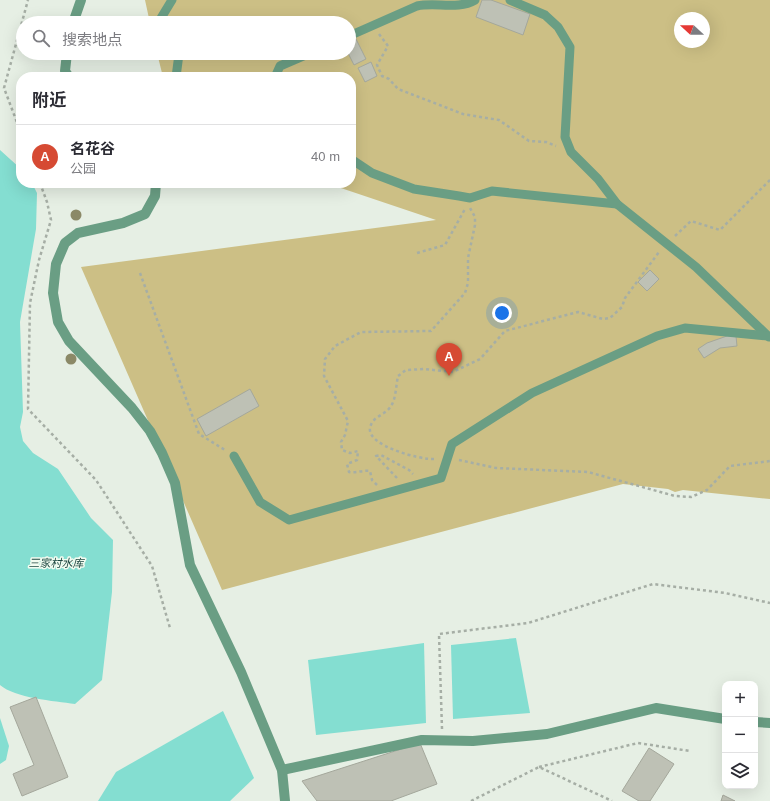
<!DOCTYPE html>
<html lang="zh">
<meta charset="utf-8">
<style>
:root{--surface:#fff;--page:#f2f2f3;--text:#2b2b33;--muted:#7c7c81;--line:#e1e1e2;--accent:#d64a33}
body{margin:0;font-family:Helvetica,"Noto Sans SC",sans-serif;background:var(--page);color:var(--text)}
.controls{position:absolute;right:12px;bottom:12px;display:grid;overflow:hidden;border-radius:8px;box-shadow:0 4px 16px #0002}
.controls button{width:36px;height:36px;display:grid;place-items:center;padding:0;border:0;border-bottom:1px solid var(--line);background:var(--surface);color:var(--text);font:20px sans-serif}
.compass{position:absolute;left:674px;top:12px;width:36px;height:36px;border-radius:50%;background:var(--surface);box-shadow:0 4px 16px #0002;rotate:291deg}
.you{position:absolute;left:502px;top:313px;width:14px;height:14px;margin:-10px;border:3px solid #fff;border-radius:50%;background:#1a73e8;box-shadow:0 0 0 6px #1a73e833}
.badge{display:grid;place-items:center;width:26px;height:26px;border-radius:50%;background:var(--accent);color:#fff;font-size:13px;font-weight:700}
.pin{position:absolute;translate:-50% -33px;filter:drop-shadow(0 1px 2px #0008)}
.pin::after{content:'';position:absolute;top:21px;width:14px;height:12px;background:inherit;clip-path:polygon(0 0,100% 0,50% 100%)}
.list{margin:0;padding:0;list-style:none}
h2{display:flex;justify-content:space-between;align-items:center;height:52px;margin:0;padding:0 16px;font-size:17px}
h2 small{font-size:13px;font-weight:400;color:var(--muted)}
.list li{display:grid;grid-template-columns:26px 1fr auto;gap:12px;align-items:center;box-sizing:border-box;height:64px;padding:0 16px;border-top:1px solid var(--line)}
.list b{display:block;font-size:15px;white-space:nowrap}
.list p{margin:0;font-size:13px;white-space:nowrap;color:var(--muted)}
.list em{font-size:13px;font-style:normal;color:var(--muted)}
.icon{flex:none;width:22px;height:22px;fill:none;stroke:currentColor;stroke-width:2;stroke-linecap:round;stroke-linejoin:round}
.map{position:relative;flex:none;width:770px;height:801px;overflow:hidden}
.search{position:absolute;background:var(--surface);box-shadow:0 4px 16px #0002;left:16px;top:16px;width:340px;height:44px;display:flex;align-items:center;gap:10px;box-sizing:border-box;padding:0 14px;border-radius:22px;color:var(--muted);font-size:15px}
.panel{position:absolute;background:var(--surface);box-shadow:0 4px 16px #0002;left:16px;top:72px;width:340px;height:116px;border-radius:16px}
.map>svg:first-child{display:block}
.green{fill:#ccbf85;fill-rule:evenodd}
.water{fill:#84ded1}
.building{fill:#bec1b5;stroke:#a4a79b}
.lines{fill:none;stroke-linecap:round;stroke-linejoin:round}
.path{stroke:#a6aea5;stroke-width:2.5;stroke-dasharray:3 3;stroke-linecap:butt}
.service{stroke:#6a9e84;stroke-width:9}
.minor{stroke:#6a9e84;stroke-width:10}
.tree{fill:#8b8967}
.labels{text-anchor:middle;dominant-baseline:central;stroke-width:3;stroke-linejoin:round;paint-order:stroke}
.water-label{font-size:11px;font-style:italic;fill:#1e4842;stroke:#f3fcf1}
</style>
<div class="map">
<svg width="770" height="801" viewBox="0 0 770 801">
<rect width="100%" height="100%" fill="#e6efe4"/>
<!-- green -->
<path class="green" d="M145,0H770V499L683,490L675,492L668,489L623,484L222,590L81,267L436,220L326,183H351V77H163L157,53H349V23H150ZM680,18H704V42H680Z"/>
<!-- water -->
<g class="water">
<path d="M0,150L21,169V183H32L37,193L36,229L20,322L23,412L20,427L23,441L33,453L58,469L91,518L113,540L112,592L102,680L75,704C54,701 15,698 0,685Z"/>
<path d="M516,638L530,713L453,719L451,645Z"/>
<path d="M424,643L426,723L316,735L308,660Z"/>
<path d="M223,711L254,778L230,801H98L116,772Z"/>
<path d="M0,718L9,746L6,760L0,764Z"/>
</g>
<!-- building -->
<g class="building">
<path d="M482,0H491L530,14L523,35L476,17Z"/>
<path d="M354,35L366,59L354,65L348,53L349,38Z"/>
<path d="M371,62L377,76L365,82L358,68Z"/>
<path d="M650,270L659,279L647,291L638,282Z"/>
<path d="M727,336H736L737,346L720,348L704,358L698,349L707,343Z"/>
<path d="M250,389L259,406L206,436L197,419Z"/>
<path d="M36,697L68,777L22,796L13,774L34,765L10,707Z"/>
<path d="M420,743L437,784L391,801H317L302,781Z"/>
<path d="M649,748L674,764L650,801H639L622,791Z"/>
<path d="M723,795L735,801H721Z"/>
</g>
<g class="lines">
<!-- path -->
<g class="path">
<path d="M379,34L388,46L377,65L382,76L389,79L398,89L463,114L499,120L529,141L546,142L556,146"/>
<path d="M21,133L4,88L28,0"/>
<path d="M40,183L47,202L51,220L39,260L30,303L28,409L96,480L152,566L170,628"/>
<path d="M675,236L691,221L720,230L770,180"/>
<path d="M417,253L445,245L465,209"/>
<path d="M140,273L199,434L225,450"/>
<path d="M434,459C421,460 367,446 370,428C372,416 386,415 391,406C396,399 396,385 398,376L406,370L424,369L453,372L480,359L505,331L578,312L603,319L610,318L622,307L625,298L659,252"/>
<path d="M459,460L496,468L588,472L675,496L691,497L707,490L730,466L770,461"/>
<path d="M397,478L376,456L381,455L409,470L413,474"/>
<path d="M377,485L372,480L370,471C363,470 357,473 349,472L347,464L357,460L358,451L350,453L342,450L341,442L345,435L348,421L324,376L325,359L335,346L361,332L431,331L465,293L468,283V258L475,225V217L470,208"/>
<path d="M442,729L439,634L528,623L653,584L725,593L770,603"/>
<path d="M539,767L638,743L690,751"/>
<path d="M471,801L539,767L612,801"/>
</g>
<!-- service -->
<g class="service">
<path d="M510,0L545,15L558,27L570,47L565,137L571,152L598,179L617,204L696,267L769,337"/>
<path d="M158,23L172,0"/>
<path d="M349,36L417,6C436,2 458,10 475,0"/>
<path d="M176,77L179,54L178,53"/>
<path d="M275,77L280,66L310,53"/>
<path d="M351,159L372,173L414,189L459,196L470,198L492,191L617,204"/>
<path d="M234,456L260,502L289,520L441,478L452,444L532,393L657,336L685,328L768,336"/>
</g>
<!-- minor -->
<g class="minor">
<path d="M73,23L81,0"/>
<path d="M67,53L65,71L69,77"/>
<path d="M156,183L155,196L145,214L123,223L78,233L65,243L56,264L53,293L58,322L69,341L132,408L150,431L162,453L175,483L190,565L241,672L282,770L285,801"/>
<path d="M755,722L770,723"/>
<path d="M282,770L422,740L473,741L547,734L656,708L725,719"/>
</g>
</g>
<!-- trees -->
<g class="tree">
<circle cx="76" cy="215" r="5.5"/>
<circle cx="71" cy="359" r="5.5"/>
</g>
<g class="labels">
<!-- water labels -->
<g class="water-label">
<text x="56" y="563">三家村水库</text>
</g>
</g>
</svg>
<div class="controls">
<button>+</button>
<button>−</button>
<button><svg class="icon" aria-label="layers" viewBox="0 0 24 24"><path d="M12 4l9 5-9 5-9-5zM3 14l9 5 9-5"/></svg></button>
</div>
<svg class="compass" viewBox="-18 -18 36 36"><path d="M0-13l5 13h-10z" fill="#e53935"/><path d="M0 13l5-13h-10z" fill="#7c7c81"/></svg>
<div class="you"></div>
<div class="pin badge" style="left:449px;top:376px">A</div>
<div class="search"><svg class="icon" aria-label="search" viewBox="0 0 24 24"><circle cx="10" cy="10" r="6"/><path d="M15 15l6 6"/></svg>搜索地点</div>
<section class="panel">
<h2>附近<small></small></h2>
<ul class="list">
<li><span class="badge">A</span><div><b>名花谷</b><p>公园</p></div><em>40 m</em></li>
</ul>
</section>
</div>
